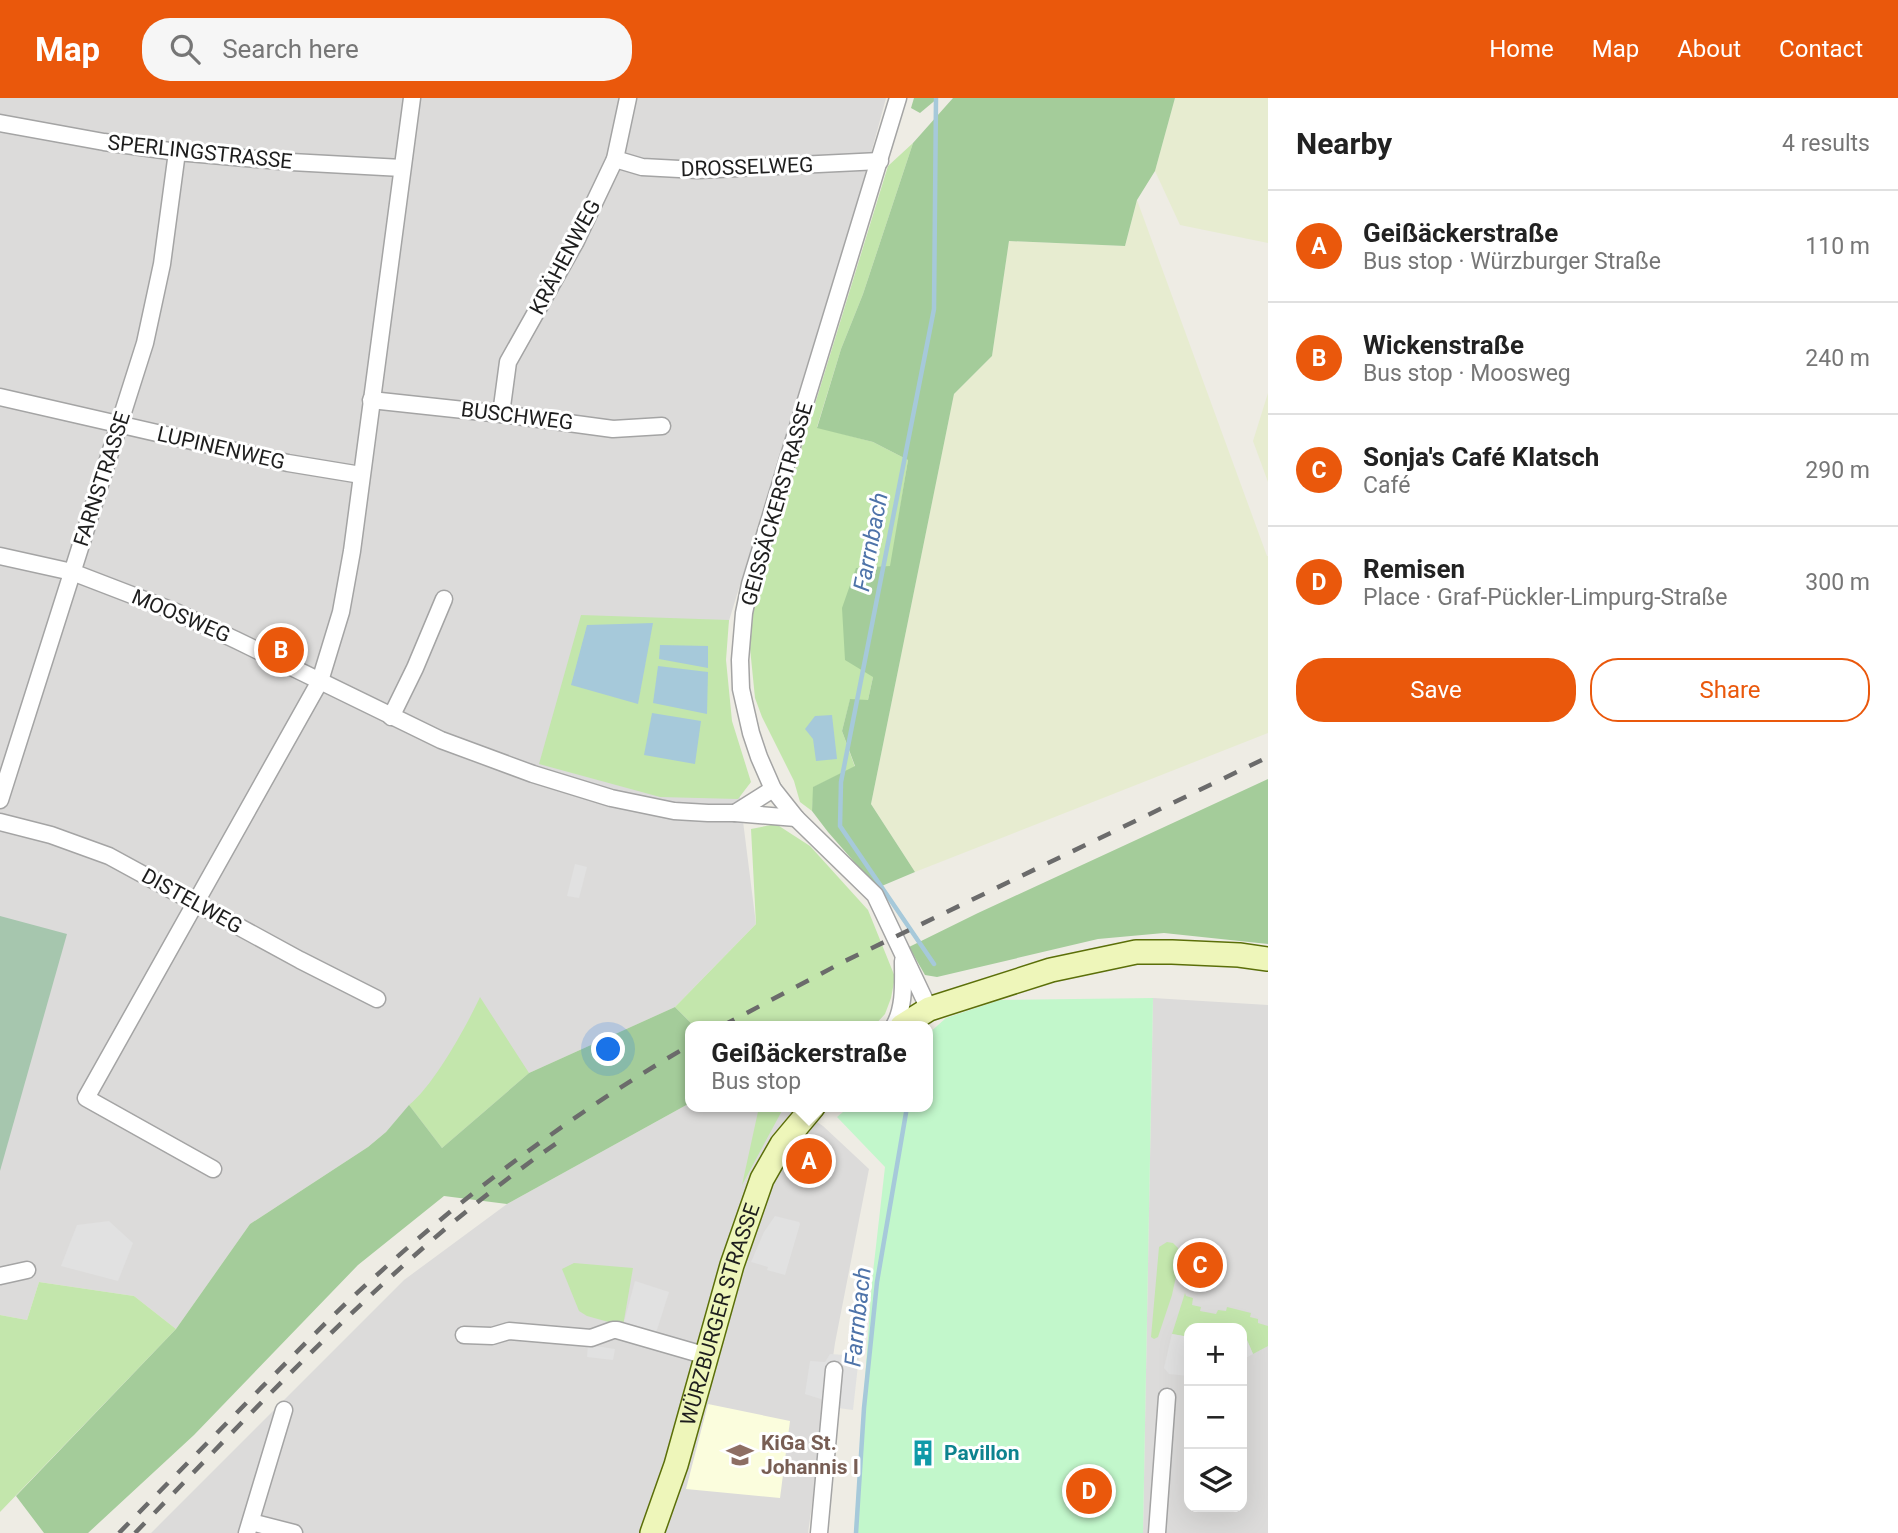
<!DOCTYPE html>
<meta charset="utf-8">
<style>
:root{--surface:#fff;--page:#f6f6f6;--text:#222;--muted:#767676;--line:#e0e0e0;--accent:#ea580c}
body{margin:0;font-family:Roboto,sans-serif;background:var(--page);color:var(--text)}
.controls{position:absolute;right:21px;bottom:21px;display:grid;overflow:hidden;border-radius:14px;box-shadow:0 7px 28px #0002}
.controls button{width:63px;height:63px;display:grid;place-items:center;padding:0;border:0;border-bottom:2px solid var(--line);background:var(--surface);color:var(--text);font:35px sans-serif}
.you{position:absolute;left:609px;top:952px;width:24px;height:24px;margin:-18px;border:5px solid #fff;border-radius:50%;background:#1a73e8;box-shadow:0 0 0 10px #1a73e833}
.badge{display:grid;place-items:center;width:46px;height:46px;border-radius:50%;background:var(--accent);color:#fff;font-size:23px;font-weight:700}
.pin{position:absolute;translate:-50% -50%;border:4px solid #fff;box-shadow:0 2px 7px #0006}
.popup{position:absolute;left:685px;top:923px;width:248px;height:91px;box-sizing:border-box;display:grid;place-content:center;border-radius:14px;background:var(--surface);filter:drop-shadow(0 2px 5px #0005);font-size:23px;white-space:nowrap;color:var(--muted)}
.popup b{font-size:26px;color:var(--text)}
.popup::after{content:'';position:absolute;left:50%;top:100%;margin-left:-14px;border:14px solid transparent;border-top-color:var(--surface)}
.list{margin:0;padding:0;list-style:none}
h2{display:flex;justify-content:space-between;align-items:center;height:91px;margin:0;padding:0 28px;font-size:30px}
h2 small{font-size:23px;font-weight:400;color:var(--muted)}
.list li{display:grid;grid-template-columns:46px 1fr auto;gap:21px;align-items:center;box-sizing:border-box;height:112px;padding:0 28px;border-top:2px solid var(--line)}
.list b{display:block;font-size:26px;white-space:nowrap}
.list p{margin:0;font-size:23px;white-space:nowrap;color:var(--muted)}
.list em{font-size:23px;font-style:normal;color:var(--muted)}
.actions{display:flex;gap:14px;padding:21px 28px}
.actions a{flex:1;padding:16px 0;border:2px solid var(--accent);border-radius:28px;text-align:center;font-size:24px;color:var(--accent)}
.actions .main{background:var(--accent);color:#fff}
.icon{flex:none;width:38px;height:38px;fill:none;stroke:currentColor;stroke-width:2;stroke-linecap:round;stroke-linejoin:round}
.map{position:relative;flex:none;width:1268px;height:1435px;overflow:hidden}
header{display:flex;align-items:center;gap:42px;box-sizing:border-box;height:98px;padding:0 35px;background:var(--accent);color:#fff}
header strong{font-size:33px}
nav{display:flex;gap:38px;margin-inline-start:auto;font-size:24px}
.search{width:490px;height:63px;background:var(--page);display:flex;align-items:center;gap:18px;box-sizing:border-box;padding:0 24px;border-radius:28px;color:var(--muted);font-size:26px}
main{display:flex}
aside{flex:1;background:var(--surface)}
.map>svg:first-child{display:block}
.residential{fill:#dcdbda;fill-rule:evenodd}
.education{fill:#fbfddd}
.farmland{fill:#e7ecd0}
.grass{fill:#c3e6ac}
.forest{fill:#a4cc9a}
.cemetery{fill:#a6c6ae}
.park{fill:#c2f7cb}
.parking{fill:#e1e1e1}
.water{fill:#a6c9da}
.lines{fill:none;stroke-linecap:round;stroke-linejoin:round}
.stream{stroke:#a6c9da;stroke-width:4.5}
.street-casing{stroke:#a4a4a4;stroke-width:19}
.secondary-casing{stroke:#5b6f09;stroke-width:26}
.street{stroke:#fff;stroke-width:16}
.secondary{stroke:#eef6ba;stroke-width:23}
.rail{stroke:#6b6b6b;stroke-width:4.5;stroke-dasharray:14 14;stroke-linecap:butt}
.labels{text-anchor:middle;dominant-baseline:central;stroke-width:6;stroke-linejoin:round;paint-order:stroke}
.street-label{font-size:21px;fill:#1d1d1d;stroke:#fff}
.education-label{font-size:21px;font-weight:bold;fill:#785e54;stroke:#fff;text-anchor:start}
.culture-label{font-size:21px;font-weight:bold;fill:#0d838f;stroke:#fff;text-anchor:start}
.water-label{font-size:23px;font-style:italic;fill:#4e73a9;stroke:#fff}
</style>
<header>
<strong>Map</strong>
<div class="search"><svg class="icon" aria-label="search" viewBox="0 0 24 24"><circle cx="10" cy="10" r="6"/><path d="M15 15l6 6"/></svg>Search here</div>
<nav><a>Home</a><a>Map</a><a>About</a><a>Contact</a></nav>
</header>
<main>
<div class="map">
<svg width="1268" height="1435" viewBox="0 0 1268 1435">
<rect width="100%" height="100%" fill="#eeece4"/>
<!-- residential -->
<g class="residential">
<path d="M0,0H886L866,74L721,549L756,826L675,909L529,975L442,1050L409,1008L386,1034L368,1049L250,1126L176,1231L134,1198L39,1184L27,1222L0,1217Z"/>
<path d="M1153,900L1268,907V1435H1143ZM1189,1230H1242V1409H1189Z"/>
<path d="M690,1005V1009H794L823,1028L869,1071L835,1245L808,1435H151L404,1182L507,1106Z"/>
</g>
<!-- education -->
<path class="education" d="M708,1306L790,1323L780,1400L686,1391Z"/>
<!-- farmland -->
<g class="farmland">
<path d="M1175,0H1268V145L1180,127L1155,73Z"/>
<path d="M1137,102L1267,458H1268V635L915,774L871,706L954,296L992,258L1009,143L1125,148Z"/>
<path d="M1268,295V384L1253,343Z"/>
</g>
<!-- grass -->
<g class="grass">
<path d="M913,45L863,196L841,251L817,329L873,344L908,362L873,579L868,602H850L842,633L855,669L814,689L812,713L800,704L794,683L762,619L755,600L750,550L754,505L888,68Z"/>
<path d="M581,517L729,522L726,562L732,623L751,684L738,701L660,699L539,666Z"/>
<path d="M776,726L810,748L868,812L895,879L891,900L885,916L874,928H694L675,909L756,826L751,731Z"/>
<path d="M480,899L529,975L442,1050L409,1007C434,987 466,929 480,899Z"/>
<path d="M759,1009H784L742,1087Z"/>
<path d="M1167,1144L1173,1145L1178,1150L1180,1160L1172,1197L1158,1239L1154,1241L1151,1239L1159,1149Z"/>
<path d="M574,1165L633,1170L623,1228L587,1218L579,1213L562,1171Z"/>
<path d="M39,1184L134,1198L176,1231L0,1414V1217L27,1222Z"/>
<path d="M1185,1195L1186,1198L1193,1200L1192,1207L1201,1209L1200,1213L1216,1216L1218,1212L1226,1213L1227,1209L1251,1215L1250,1219L1258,1221V1225L1268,1228V1248L1253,1256L1242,1230H1228L1226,1228L1222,1230H1189V1239L1172,1236Z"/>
</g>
<!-- forest -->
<g class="forest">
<path d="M914,0H938L920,15L911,10Z"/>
<path d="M953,0H1175L1155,73L1137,102L1125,148L1009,143L992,258L954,296L871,706L915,774L877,790L828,734L812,713L813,689L855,668L842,633L850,601L868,602L873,579L845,562L842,510L856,470L890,468L908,362L873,344L817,330L841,251L863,196L913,45Z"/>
<path d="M1268,681V846L1164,835L1098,841L937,879L925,877L909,849L978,815Z"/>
<path d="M675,909L694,928H690V1005L507,1106L444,1098L358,1167L194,1337L88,1435H44L16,1398L176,1231L250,1126L368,1049L386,1034L409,1007L442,1050L529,975Z"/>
</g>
<!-- cemetery -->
<path class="cemetery" d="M0,818L67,836L0,1073Z"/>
<!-- park -->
<path class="park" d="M1153,900L1143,1435H854L872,1183L885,1069L837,1019L849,1009H928V936L946,920L1000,902Z"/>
<!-- parking -->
<g class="parking">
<path d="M575,766L587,769L579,800L567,798Z"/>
<path d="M775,1118L799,1124L800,1126L785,1177L767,1172L768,1169L751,1164L764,1134Z"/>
<path d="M109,1123L133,1145L118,1183L61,1168L77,1127Z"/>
<path d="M635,1183L669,1194L656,1235L623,1228Z"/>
<path d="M1242,1231L1253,1256L1242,1262Z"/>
<path d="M1172,1236L1189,1239V1278L1169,1276L1164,1270Z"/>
<path d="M588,1247L615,1251L613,1262L587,1259Z"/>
<path d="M830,1256L859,1258L853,1312L838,1310L827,1303L805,1296L810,1263L825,1264Z"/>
</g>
<!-- water -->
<g class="water">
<path d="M653,525L638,606L571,587L587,527Z"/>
<path d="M660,547L708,548V570L659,561Z"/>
<path d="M658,568L708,574L707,616L653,605Z"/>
<path d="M652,615L701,623L695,666L644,657Z"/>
<path d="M832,617L837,661L816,663L813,641L805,631L815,618Z"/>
</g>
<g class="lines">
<!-- stream -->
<g class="stream">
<path d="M934,866L840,728L841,684L934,211L936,0"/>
<path d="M856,1435L864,1310L877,1184L907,1009"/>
</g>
<!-- street casing -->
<g class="street-casing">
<g id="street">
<path d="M898,0L750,486L744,515L740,562L741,591L751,635L759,659L773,691L796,720L875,797L929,911"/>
<path d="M0,25L104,44L177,54L291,64L402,70"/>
<path d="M615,61L642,69L698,72L880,63"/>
<path d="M0,299L288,365L361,377"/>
<path d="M371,302L501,316L613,331L662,328"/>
<path d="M501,316L508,264L576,143L615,61L628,0"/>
<path d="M0,458L72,474L176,514L236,542L441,642L533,676L611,700L674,713L708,715H735L796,720"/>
<path d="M391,619L415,570L444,501"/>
<path d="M0,702L145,245L162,166L177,54"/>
<path d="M735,715L773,691"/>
<path d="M0,724L51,737L109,758L300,862L377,901"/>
<path d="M894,928C905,909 903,884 903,863"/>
<path d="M213,1071L86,1000L320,583L341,514L352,453L412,0"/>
<path d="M0,1178L27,1172"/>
<path d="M464,1237L492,1238L509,1233L591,1240L613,1232H617L707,1258"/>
<path d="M251,1424L294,1435"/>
<path d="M247,1435L284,1312"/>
<path d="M819,1435L834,1272"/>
<path d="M1157,1435L1167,1299"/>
</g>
</g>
<!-- secondary casing -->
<g class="secondary-casing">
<g id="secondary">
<path d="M902,928L929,911L1051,872L1136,854H1172L1239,857L1268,861"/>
<path id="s1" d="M652,1435L676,1367L732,1167L762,1081L782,1046L813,1009"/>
</g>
</g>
<!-- street -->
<use href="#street" class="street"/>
<!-- secondary -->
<use href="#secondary" class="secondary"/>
<!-- rail -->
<g class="rail">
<path d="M722,928L845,863L1268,659"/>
<path d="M119,1435C166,1387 213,1339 260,1291C299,1252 337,1212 378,1176C474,1089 578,1012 690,947"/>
<path d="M135,1435C270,1296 403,1150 564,1040"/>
</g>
</g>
<!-- icons -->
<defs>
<g id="building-bare" transform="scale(2.1)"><path d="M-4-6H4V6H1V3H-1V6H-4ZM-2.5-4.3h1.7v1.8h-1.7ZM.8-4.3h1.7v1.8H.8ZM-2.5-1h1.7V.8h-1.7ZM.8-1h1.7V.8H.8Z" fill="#0f9aa8" stroke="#fff" stroke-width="2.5" paint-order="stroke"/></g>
<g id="school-bare" transform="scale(2.1)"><path d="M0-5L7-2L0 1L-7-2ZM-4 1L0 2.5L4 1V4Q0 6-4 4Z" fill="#8d6e63" stroke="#fff" stroke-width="2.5" paint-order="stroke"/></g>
</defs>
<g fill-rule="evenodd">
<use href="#building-bare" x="923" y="1355"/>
<use href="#school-bare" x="740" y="1357"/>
</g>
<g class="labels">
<!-- street labels -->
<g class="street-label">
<text transform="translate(200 54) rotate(6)">SPERLINGSTRASSE</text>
<text transform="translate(747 69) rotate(-2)">DROSSELWEG</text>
<text transform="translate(565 159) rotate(-62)">KRÄHENWEG</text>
<text transform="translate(517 318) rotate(7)">BUSCHWEG</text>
<text transform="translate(221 350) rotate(13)">LUPINENWEG</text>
<text transform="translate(102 381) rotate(-72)">FARNSTRASSE</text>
<text transform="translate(777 406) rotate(-74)">GEISSÄCKERSTRASSE</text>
<text transform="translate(181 518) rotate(23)">MOOSWEG</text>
<text transform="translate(192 803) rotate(29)">DISTELWEG</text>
<text stroke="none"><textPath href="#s1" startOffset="229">WÜRZBURGER STRASSE</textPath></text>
</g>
<!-- education labels -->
<g class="education-label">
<text x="761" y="1345">KiGa St.<tspan x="761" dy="24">Johannis I</tspan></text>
</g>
<!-- culture labels -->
<g class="culture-label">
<text x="944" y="1355">Pavillon</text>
</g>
<!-- water labels -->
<g class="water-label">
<text transform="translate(871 444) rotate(-79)">Farrnbach</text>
<text transform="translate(858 1219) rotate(-84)">Farrnbach</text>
</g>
</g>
</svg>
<div class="controls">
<button>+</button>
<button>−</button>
<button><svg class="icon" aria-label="layers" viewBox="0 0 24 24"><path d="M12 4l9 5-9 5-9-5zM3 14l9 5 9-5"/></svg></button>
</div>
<div class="you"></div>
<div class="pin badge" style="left:809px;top:1063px">A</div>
<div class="popup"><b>Geißäckerstraße</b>Bus stop</div>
<div class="pin badge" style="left:281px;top:552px">B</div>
<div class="pin badge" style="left:1200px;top:1167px">C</div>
<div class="pin badge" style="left:1089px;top:1393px">D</div>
</div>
<aside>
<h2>Nearby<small>4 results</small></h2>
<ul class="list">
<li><span class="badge">A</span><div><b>Geißäckerstraße</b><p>Bus stop · Würzburger Straße</p></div><em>110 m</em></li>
<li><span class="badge">B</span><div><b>Wickenstraße</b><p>Bus stop · Moosweg</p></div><em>240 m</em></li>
<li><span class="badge">C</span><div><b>Sonja's Café Klatsch</b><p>Café</p></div><em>290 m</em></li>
<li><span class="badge">D</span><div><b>Remisen</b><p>Place · Graf-Pückler-Limpurg-Straße</p></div><em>300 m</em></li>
</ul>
<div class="actions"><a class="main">Save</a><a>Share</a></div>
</aside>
</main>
